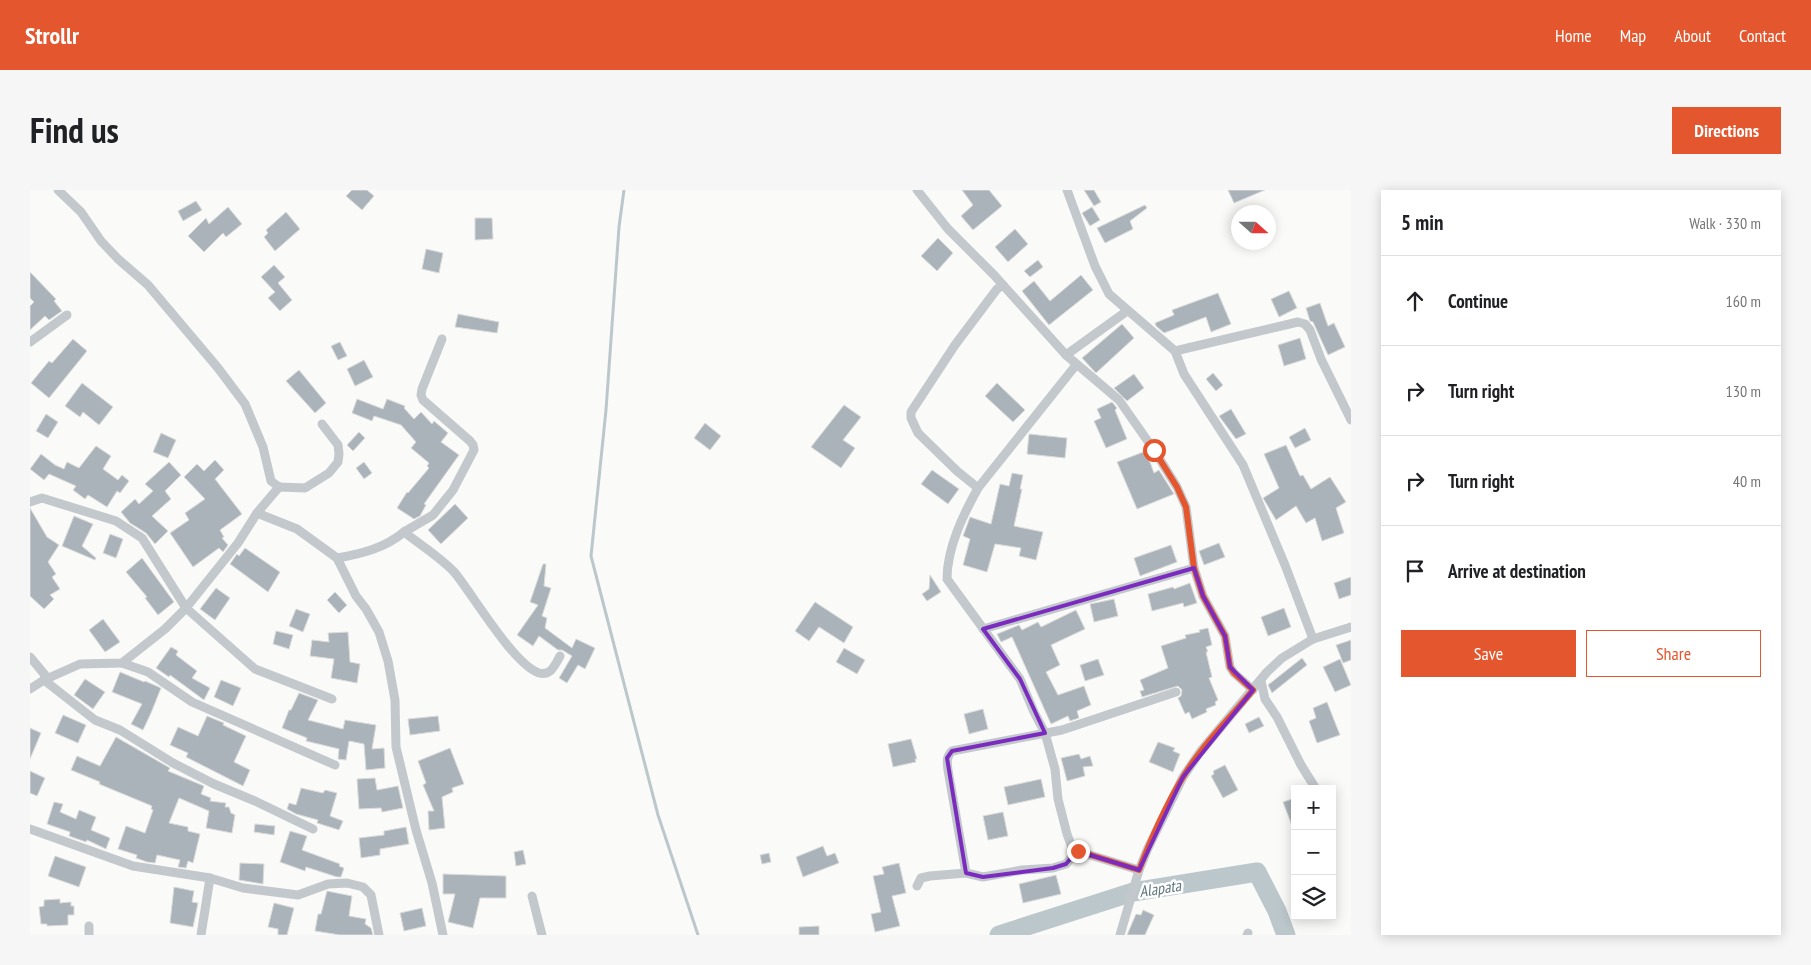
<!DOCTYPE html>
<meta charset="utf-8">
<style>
:root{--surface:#fff;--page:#f6f6f6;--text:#202124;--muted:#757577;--line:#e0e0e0;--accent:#e4572e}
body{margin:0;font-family:"PT Sans Narrow",sans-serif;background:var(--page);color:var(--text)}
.controls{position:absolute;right:15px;bottom:15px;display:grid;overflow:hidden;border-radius:0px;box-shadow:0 2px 12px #0003}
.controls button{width:45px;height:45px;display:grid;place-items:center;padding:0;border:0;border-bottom:1px solid var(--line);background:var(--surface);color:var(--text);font:25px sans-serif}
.compass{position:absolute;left:1201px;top:15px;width:45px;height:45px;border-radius:50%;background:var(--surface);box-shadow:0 2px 12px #0003;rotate:111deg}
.stop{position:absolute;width:15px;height:15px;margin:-11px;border:4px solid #e4572e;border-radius:50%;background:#fff}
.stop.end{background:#e4572e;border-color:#fff;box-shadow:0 1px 5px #0008}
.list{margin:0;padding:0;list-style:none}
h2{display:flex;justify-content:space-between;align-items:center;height:65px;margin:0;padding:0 20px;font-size:21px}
h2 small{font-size:16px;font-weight:400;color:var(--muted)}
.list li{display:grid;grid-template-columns:32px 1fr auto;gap:15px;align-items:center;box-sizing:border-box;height:90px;padding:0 20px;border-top:1px solid var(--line)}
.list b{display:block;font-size:19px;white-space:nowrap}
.list em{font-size:16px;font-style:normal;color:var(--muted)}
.actions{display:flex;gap:10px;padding:15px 20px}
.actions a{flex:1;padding:11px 0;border:1px solid var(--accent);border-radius:0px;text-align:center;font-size:18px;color:var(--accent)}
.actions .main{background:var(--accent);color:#fff}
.icon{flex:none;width:28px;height:28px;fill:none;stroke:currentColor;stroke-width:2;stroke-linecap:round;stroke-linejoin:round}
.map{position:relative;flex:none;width:1321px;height:745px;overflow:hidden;border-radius:0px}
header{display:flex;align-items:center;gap:30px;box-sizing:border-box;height:70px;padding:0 25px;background:var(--accent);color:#fff}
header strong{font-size:24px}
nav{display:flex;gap:28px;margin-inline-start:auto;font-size:18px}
.intro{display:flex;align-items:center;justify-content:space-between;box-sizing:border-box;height:120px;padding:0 30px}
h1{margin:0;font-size:35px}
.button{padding:12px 22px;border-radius:0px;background:var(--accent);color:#fff;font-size:18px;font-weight:700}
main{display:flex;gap:30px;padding:0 30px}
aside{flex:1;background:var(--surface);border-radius:0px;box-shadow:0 2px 12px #0003}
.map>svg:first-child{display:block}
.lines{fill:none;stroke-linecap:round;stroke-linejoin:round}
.stream{stroke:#bbc7cb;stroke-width:3}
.river{stroke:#bbc7cb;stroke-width:19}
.building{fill:#aab3b9;stroke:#dcdcda}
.minor{stroke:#c3c8cc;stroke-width:9}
.route{stroke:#e4572e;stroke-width:6}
.marked{fill:none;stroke:#7b2cbf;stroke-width:4;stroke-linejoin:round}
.labels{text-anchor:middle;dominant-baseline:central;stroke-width:5;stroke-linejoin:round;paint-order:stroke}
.water-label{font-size:16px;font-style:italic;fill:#60757c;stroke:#fff}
</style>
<header>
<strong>Strollr</strong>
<nav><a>Home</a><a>Map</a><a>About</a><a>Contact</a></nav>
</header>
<div class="intro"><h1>Find us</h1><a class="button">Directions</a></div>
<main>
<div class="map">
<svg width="1321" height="745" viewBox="0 0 1321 745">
<rect width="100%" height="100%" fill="#fafaf8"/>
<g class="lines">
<!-- stream -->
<path class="stream" d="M594,0L589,37L576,220L561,366L628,625L668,745"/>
<!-- river -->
<path class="river" d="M969,745L1103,702L1227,682L1247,721L1256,745"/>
</g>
<!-- building -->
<g class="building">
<path d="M322,0H337L344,6L332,20L316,6Z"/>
<path d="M932,0H959L972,16L943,40L931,26L943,15Z"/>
<path d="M1054,0H1064L1071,12L1064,16Z"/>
<path d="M1198,0H1235L1204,13Z"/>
<path d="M166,11L172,20L153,31L148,21Z"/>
<path d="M1115,15L1117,18L1100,31L1103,39L1075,53L1067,38Z"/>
<path d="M198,17L212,34L196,47L193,43L174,62L158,46L176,28L179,34Z"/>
<path d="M1062,17L1070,30L1060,36L1052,23Z"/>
<path d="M256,22L270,39L245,61L234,47L238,43L236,40Z"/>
<path d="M445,28H462L463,49L445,50Z"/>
<path d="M985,39L998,54L978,72L965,57Z"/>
<path d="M908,48L923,63L907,81L891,66Z"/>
<path d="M396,59L413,63L409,83L392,79Z"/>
<path d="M1008,70L1013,77L1000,87L994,81Z"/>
<path d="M244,75L255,87L248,93L262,110L250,121L238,108L245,102L231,87Z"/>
<path d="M0,82L26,109L24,111L32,121L19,130L15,126L0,140V116L4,112L0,108Z"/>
<path d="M1051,85L1063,100L1019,135L992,101L1004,91L1020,111Z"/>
<path d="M1259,101L1267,118L1249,127L1241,109Z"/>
<path d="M1188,103L1201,134L1181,142L1176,127L1134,143L1126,136L1125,133L1144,125L1142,120Z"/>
<path d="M1290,113L1298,136L1304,133L1315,157L1298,165L1283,132L1280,131L1276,118Z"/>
<path d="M428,124L469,132L467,143L425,137Z"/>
<path d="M1092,134L1104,148L1066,183L1052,168Z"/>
<path d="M1270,148L1276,169L1254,176L1248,155Z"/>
<path d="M43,149L57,161L19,208L1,193L19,171L22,173Z"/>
<path d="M310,152L317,166L308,170L301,156Z"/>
<path d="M334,170L343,187L325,196L317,179Z"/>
<path d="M269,180L296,213L285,223L256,191Z"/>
<path d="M1183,183L1193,195L1186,201L1176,189Z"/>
<path d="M1104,184L1114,198L1097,211L1084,198Z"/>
<path d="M52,193L83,217L69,235L53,222L50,227L35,216Z"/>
<path d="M967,193L995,220L983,232L955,206Z"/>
<path d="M327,209L353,219L357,209L375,216L374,218L384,229L391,222L402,234L404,231L418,243L411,252L429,265L394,314L396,315L390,326L384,329L367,318L377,302L378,303L399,278L397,276L399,273L381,258L386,252L371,235L344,226L342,231L322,223Z"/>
<path d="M1082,212L1087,218L1085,220L1097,249L1076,258L1064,231L1071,228L1067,219Z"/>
<path d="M814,215L831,227L813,250L825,258L811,278L781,257Z"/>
<path d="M1201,219L1216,244L1206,249L1189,226Z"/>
<path d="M16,224L28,232L18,248L6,241Z"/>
<path d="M675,233L691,246L680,260L664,248Z"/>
<path d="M1275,238L1281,250L1265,258L1259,247Z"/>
<path d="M329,242L335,248L323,261L317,255Z"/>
<path d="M131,243L146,250L138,268L123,262Z"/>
<path d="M999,244L1037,248L1035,268L997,264Z"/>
<path d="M1256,255L1270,286L1273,285L1281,299L1300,287L1316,312L1306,318L1314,343L1292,351L1285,328L1276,333L1266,316L1246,330L1233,308L1249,298L1234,264Z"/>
<path d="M66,256L81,266L73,279L88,290L92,285L99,291L90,303L87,301L77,317L58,305L55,309L43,300L46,296L19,284L14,290L0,279L11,264L25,275L34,279L37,272L49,278Z"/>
<path d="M1116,261L1124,283L1129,280L1144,304L1107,319L1087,272Z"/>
<path d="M185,270L194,280L185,289L212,324L190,340L194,347L192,348L198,355L193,362L189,358L163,377L140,343L159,330L155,323L175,309L154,287L167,274L174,281Z"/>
<path d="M139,272L151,285L135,301L141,309L122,326L138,341L125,354L116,343L100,333L91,322L105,309L109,314L123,301L115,294Z"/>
<path d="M334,272L342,283L334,289L326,278Z"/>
<path d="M902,280L929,299L918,314L891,294Z"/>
<path d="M982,283L993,285L990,299H992L984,336L1013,342L1006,370L989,366L991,358L965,354L957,382L933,375L940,349L933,346L940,327L961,334L970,294L979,296Z"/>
<path d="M425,314L438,328L411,354L398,340Z"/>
<path d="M0,318L17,347L29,355L18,372L26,384L22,387L30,399L20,405L24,409L14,419L0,406Z"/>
<path d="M44,326L63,334L52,356L66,368L65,370L32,356Z"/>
<path d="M80,344L93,349L86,368L73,363Z"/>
<path d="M1189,353L1195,367L1174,375L1169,361Z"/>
<path d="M1141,355L1147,372L1110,386L1104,368Z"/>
<path d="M215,358L250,382L238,402L200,374L207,364L209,366Z"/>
<path d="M112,368L144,412L128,425L115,408L117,407L96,382Z"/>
<path d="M513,374H516L514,396L521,398L512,426L517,428L515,438L542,458L546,449L565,458L555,479L548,475L537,493L529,488L542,466L532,460H528L509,446L503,456L487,445L508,415L500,412Z"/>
<path d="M900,385L911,402L897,411L892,404L899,399Z"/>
<path d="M1321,387V405L1309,409L1304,393Z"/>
<path d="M1160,393L1167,413L1154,417L1153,413L1122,421L1118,404L1143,397L1144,399Z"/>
<path d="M186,398L200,408L185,430L170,419Z"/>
<path d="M305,402L317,415L309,423L297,410Z"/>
<path d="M1084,409L1088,426L1064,432L1060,414Z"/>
<path d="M785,412L823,437L814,453L789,437L779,451L765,441Z"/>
<path d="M1254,418L1261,437L1238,446L1231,427Z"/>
<path d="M266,419L280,424L273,442L259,436Z"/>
<path d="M1046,420L1055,439L1021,455L1030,475L1016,482L1028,505L1054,496L1061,515L1047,521L1049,528L1040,531L1038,526L1021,534L982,447L971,452L967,444L989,435L992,440L1008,432L1011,437Z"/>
<path d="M73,429L90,452L75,462L59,440Z"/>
<path d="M1178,438L1182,455L1176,457L1178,462H1176L1182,487L1179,488L1188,510L1185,512L1186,515L1176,519L1177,522L1162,529L1159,522L1155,524L1148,508L1151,506L1152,500L1148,496L1112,507L1110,501L1114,500L1110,490L1138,478L1131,456L1156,448L1155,445L1170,442L1169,440Z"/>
<path d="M246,441L263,445L259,459L243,454Z"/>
<path d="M318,442L320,472L330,474L327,493L301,488L304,469L280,466L282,450L299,452L298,443Z"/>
<path d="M1321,450V470L1313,473L1306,455Z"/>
<path d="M141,457L148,461L146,465L167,481L162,488L180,498L174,510L140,485L139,487L126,478Z"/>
<path d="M814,458L835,470L827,484L806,472Z"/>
<path d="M1272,468L1277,475L1242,503L1238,495Z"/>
<path d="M1068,469L1074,485L1055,491L1050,475Z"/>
<path d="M1310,469L1321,495L1305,502L1293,477Z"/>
<path d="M90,482L114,492L115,491L131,498L121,523L113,540L101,534L112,514L82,502Z"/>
<path d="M55,489L75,502L63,519L44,505Z"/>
<path d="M191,490L211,498L203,516L184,507Z"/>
<path d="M269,503L288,510L278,530L313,539L315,530L346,535L342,559L354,558L355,578L336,580L334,554L319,551L316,570L308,569L309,559L276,551L277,548L252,538L259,520H261Z"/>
<path d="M1297,512L1310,545L1287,553L1279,531L1286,528L1283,518Z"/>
<path d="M953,519L958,539L939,544L934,524Z"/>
<path d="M33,525L56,535L48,553L25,543Z"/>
<path d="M177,526L194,533L193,535L216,546L204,572L220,580L213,596L156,567L158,563L140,555L148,537L168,546Z"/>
<path d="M408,526L410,541L380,545L378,529Z"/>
<path d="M1229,527L1234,536L1219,543L1215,534Z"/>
<path d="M0,538L11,543L0,569Z"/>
<path d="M86,547L140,578L138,581L174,596L171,604L181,608L180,611L196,613L195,617H199L201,623L205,625L202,643L176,638L179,621L149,608L139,633L158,637V641L170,644L163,673L158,671L156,678L148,677L150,670L127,665L125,673L117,672L106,668L107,665L88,659L96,636L115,643L123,620L121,619L122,616L69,594L70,592L41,580L47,566L70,576Z"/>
<path d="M881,549L887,569H885L886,572L863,577L858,554Z"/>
<path d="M1128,552L1145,558L1143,561L1150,564L1143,582L1119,572Z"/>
<path d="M420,558L434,594L422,598L423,602L412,607L415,638L399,640L398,621H404L393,595L396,593L388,571Z"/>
<path d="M1049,564L1051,569L1060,566L1063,576L1053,577L1055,586L1037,591L1031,568Z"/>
<path d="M1195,575L1208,600L1193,608L1181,586L1184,584L1183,581Z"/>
<path d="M0,581L15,588L7,606L0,603Z"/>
<path d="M345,588L347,600L368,596L373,618L352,622L351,618L329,619L327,589Z"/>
<path d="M1011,589L1015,607L978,615L974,597Z"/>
<path d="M271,598L293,603L295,600L307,603L300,626L313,631L309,640L287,633L288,630L266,624L257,619L259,613L266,615Z"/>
<path d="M1265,608V641H1264L1253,612Z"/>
<path d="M24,612L33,614L30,622L46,629L49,620L66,627L61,640L80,648L76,659L57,650L56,652L39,646L40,642L17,634Z"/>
<path d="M973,622L978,646L958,650L953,626Z"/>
<path d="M225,634L245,636L244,645L224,642Z"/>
<path d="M376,637L379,654L350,659V665L331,668L329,648L354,645V641Z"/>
<path d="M260,641L277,646L272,660L310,674L309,676L314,678L311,687H307L276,677L275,681L250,672Z"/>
<path d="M793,656L797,666L805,663L809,673L773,687L766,667Z"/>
<path d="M493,660L496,674L486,676L484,662Z"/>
<path d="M739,663L741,672L732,674L730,665Z"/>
<path d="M25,666L56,677L49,697L18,686Z"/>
<path d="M210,673L234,674L233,694L209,690Z"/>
<path d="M869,673L876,703L862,706L870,736L845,742L841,724L851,722L843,686L854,684L852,677Z"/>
<path d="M413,684L476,686V708H450L443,738L418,732L425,704H413Z"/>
<path d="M1026,685L1031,704L993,713L989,694Z"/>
<path d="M144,697L164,701L162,712L168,713L163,737L140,733Z"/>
<path d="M297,701L322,706L319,726L336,729L335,734L341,738L343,745H310L285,741L288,724H291Z"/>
<path d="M30,709V713L41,712V716H44V725H38V735L17,736V734H11L9,717L14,716V710Z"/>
<path d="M244,713L264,718L257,745H248V739L238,737Z"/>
<path d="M392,718L396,736L374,741L370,723Z"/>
<path d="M1113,720L1124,725L1115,745H1097L1106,724L1111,725Z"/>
<path d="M789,736V745H769V737Z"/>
</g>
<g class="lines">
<!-- minor -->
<g class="minor">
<path d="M887,0L918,39L964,85L1036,165L1089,210L1124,260L1147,297L1156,317L1164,378L1173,406L1195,446L1200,477L1204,483L1223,500"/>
<path d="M1037,0L1065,76L1079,104L1145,161L1154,184L1213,275L1255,375L1283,449"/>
<path d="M973,95L967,99L925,155L881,222V228L888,243L927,281L948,298C933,325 917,358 917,389L990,489L1004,522L1015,543L1025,579L1028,609L1037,644L1041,655L1047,661L1109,680"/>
<path d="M0,152L37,125"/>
<path d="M1145,161L1268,132L1275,134L1280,140L1291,169L1321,230"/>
<path d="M1036,165L1097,121"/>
<path d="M249,297L275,298L299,283L308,272L309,264L308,255L292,234"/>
<path d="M948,298L1046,175"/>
<path d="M0,312L12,308L86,331L112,348L156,418L225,479L302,509"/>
<path d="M227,323L267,339L307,368L326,406L336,419L349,442L358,471L365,510L366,557L386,640L402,693L413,745"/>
<path d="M374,342L403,325L423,300L444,260L443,255L440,251L393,210L391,205L392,199L412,149"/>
<path d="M307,368C331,364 355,358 374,342C388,353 414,370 425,383C443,405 484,475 509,483C521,486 525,475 530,466"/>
<path d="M953,439L1164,378"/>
<path d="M0,467L15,485L14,490L65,530L90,540L143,573L184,594L225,611L283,639"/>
<path d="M92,473L118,482L162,512L305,575"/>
<path d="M1231,491L1235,509L1247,527L1271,575L1286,599"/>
<path d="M0,499L14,490L50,474L92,473L135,439L156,418L208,353L227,323L249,297L241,291L233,257L215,214L188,178L118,95L88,69L71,51L51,22L28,0"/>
<path d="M0,639L103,676L180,688L213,698L268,705L298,694L317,693L333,697L341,705L349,745"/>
<path d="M936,683L918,580C917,572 916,567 922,561L1032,540L1146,502"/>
<path d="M887,696L891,688L900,686L936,683L953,687L992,680L1023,678L1036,674L1047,661"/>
<path d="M502,706L512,745"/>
<path d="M59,745V736"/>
<path d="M171,745L180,688"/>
<path d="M1090,745L1109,680L1118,658L1153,587L1170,562L1237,482L1252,468L1283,449L1321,437"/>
<path d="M1217,745L1218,743"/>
</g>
</g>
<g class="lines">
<!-- route -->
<path class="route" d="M1048,661L1109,680C1124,641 1144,595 1171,561C1187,540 1206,521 1223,500L1204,483L1200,477L1195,446L1173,406L1164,378L1156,317L1147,297L1124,260"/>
</g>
<!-- marked area -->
<path class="marked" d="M1164,378L1173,406L1195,446L1200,477L1223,500L1153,587L1109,680L1047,661L1036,674L1023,678L953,687L936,683L917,568L922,561L1015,543L990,489L953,439Z"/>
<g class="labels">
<!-- water labels -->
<g class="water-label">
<text transform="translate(1130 698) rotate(-9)">Alapata</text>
</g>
</g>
</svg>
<div class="controls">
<button>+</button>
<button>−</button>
<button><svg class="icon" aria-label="layers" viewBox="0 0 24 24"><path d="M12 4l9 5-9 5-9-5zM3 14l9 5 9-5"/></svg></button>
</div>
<svg class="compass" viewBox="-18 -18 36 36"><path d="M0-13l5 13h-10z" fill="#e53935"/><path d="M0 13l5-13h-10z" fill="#757577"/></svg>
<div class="stop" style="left:1124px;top:260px"></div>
<div class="stop end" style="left:1048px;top:661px"></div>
</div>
<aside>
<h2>5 min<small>Walk · 330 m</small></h2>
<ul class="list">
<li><svg class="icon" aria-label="ahead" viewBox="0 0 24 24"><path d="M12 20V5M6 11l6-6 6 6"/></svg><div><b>Continue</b></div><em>160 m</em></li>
<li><svg class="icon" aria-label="right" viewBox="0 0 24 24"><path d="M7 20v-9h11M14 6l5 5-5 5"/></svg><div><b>Turn right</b></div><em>130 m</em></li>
<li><svg class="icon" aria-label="right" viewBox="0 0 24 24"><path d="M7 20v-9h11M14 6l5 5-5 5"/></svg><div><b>Turn right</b></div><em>40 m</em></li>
<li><svg class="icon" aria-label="arrive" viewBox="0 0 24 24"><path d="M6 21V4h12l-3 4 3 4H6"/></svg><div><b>Arrive at destination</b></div></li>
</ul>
<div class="actions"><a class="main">Save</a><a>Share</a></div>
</aside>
</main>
